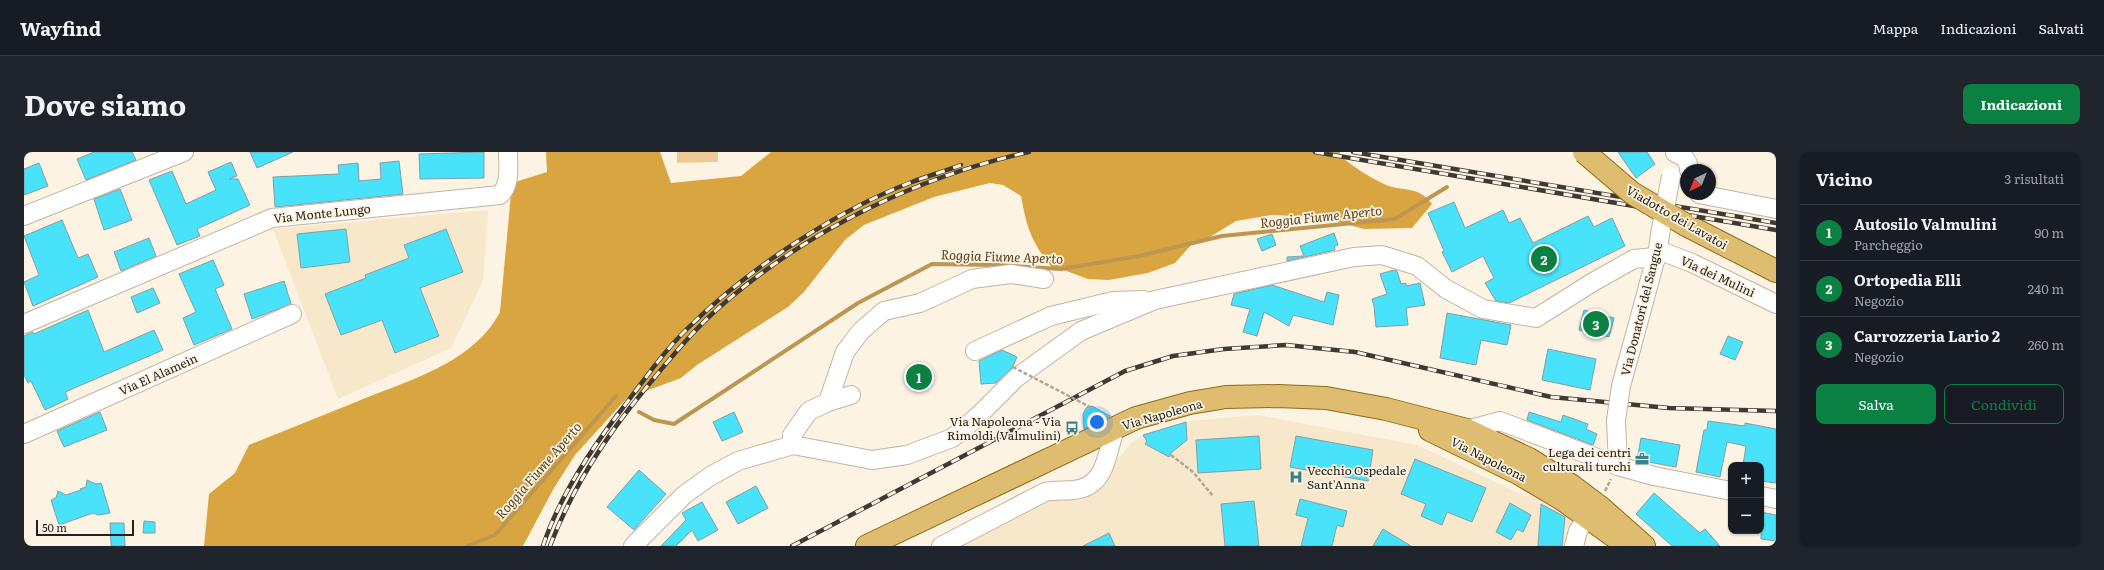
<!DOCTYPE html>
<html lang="it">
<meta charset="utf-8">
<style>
:root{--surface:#171b24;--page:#20242c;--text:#f1f3f6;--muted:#9ea1a6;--line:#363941;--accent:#0b8043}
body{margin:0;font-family:Literata,serif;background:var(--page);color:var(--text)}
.controls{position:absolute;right:12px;bottom:12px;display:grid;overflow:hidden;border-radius:8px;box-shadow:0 1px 3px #0004}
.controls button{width:36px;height:36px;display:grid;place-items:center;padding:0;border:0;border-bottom:1px solid var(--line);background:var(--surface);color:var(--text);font:20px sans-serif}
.compass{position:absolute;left:1656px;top:12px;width:36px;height:36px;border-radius:50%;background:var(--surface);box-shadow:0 1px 3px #0004;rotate:223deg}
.scale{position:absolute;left:12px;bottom:10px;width:98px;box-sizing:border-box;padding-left:4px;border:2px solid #26221a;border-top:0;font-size:11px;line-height:14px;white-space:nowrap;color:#26221a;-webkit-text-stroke:3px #fdf3e3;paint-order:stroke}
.you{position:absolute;left:1073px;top:270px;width:14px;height:14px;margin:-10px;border:3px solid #fff;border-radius:50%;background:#1a73e8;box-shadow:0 0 0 6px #1a73e833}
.badge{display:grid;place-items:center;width:26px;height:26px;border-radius:50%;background:var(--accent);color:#fff;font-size:13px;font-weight:700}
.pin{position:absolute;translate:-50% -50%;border:2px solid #fff;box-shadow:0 1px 4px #0006}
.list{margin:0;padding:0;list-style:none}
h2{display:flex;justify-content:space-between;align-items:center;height:52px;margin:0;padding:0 16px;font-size:17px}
h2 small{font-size:13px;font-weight:400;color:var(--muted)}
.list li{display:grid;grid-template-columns:26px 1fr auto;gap:12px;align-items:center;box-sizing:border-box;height:56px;padding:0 16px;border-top:1px solid var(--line)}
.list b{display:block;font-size:15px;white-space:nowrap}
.list p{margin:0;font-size:13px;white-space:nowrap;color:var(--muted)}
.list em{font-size:13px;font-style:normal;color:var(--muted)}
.actions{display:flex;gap:8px;padding:12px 16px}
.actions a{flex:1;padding:9px 0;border:1px solid var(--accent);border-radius:8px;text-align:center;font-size:14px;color:var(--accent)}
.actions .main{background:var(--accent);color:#fff}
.map{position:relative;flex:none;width:1752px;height:394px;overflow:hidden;border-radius:8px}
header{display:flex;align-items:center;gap:24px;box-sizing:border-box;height:56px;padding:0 20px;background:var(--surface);border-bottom:1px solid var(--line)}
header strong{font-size:19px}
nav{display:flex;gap:22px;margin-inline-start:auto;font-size:14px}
.intro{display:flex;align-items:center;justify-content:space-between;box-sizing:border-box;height:96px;padding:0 24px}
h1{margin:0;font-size:28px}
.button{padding:10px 18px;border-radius:8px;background:var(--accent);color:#fff;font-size:14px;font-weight:700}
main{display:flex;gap:24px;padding:0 24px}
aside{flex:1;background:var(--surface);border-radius:8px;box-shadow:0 1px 3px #0004}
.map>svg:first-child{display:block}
.built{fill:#f7e7cb;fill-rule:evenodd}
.green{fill:#ebcb95}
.forest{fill:#d9a541}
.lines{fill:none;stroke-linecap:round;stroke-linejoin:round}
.stream{stroke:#bd9651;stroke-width:4}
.building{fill:#48e3fb;stroke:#839ea2}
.minor-casing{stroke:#c1b5a2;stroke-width:20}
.major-casing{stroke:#916a14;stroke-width:24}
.path{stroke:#afa79a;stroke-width:2.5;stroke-dasharray:4 2;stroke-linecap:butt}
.minor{stroke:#fff;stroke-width:18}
.major{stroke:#dfbd70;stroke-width:22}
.rail-casing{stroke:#3e3a31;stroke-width:4.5}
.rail{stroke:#fdf3e3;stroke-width:3;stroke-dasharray:9;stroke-linecap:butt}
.minor-bridge-casing{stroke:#c1b5a2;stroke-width:20;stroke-linecap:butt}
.major-bridge-casing{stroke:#916a14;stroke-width:24;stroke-linecap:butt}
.path-bridge{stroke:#afa79a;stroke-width:2.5;stroke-dasharray:4 2;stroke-linecap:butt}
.minor-bridge{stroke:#fff;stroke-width:18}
.major-bridge{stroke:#dfbd70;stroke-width:22}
.labels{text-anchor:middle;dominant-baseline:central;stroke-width:3.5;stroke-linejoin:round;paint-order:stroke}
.street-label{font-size:12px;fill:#26221a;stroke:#fdf3e3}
.poi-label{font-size:12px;fill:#26221a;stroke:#fdf3e3;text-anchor:end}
.water-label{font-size:13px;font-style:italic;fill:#574119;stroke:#fdf3e3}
</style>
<header>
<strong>Wayfind</strong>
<nav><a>Mappa</a><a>Indicazioni</a><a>Salvati</a></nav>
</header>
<div class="intro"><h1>Dove siamo</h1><a class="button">Indicazioni</a></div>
<main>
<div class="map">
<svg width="1752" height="394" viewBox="0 0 1752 394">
<rect width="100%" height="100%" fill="#fdf3e3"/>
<!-- built -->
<g class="built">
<path d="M464,58L459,129L427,196L314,247L249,77ZM322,77L326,110L277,116L273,82ZM422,77L439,120L396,136L415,184L371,201L358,168L317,183L302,141L342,126L385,106L380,93Z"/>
<path d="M1234,263L1393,293L1501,344L1515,341L1548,365L1543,394H939L1091,310L1107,291L1119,283L1166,269Z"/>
</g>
<!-- green -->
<path class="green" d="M653,0H694V10L653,11Z"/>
<!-- forest -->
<path class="forest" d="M522,0H636L647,31L717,24L747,0H1316V4C1329,14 1343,24 1358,31C1377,41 1394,32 1408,52L1388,76L1340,77L1295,65L1248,63L1212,69L1181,88L1168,92L1151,111L1124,121L1085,128L1064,127L1037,117H1029C1008,91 1003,77 997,44L979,33L966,31L910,45L840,73L821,88L780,140L764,155L673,213L657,226L603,246L551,303L530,336L499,394H180L185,342L211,321L225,293C261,279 296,264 332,250C382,229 449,212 476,160L488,31L523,20Z"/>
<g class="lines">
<!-- stream -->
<g class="stream">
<path d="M615,260L630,268L650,272L834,151L908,112L973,113L1037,117L1115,104L1198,84L1371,67L1423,35"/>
<path d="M443,394L471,383L592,244"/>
</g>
</g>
<!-- building -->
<g class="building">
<path d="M70,0H108L112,8L62,28L53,7Z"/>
<path d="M226,0H269L233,16Z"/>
<path d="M460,0V26L396,27L395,2Z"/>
<path d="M1594,0H1623L1631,12L1612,26Z"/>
<path d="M375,9L379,42L251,55L249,25L315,22L314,13L334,11L335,29L357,27L356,11Z"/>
<path d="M207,10L213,24L205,27H214L226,53L173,77L176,84L153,93L125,28L148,19L162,52L192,38L184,20Z"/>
<path d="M15,11L24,34L0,43V17Z"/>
<path d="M96,37L108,68L80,78L70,47Z"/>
<path d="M1430,50L1441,76L1479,58L1485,71L1496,66L1509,91L1564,64L1570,75L1588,66L1601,94L1485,151L1472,149L1461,131L1470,126L1459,104L1428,120L1418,100L1420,99L1404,61Z"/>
<path d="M38,68L54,106L64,102L74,125L9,154L0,130L15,123L0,84Z"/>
<path d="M322,77L326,110L277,116L273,82Z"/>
<path d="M422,77L439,120L396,136L415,184L371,201L358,168L317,183L301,142L342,126L341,123L385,106L380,93Z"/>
<path d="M1310,81L1314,93L1310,94L1311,98L1263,109V105L1280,104L1276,94Z"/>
<path d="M1248,82L1252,93L1238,99L1233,87Z"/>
<path d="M125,86L132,104L97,119L90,100Z"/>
<path d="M189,108L200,133L191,137L208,177L170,193L159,166L172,160L155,122Z"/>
<path d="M1370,118L1373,119L1377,132L1382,131V134L1396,131L1401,153L1382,156L1384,173L1352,175L1350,154L1348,147L1363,142L1356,122Z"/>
<path d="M260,129L267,152L228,167L220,142Z"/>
<path d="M1248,133L1300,150L1303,140L1315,143L1309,173L1269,163L1265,174L1240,160L1233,184L1219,180L1226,157L1207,153L1210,142Z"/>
<path d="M129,136L136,151L113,161L107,145Z"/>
<path d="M64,158L80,200L130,178L139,198L41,240L44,247L21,258L7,229L4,231L0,223V184L9,180L10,182Z"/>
<path d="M1560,158L1590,166L1585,185L1555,178Z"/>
<path d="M1423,161L1487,173L1483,193L1457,188L1452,213L1416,206Z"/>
<path d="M1704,184L1719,190L1711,208L1696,202Z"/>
<path d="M1524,197L1572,207L1566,238L1518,228Z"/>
<path d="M978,198L993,205L988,216L972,231L957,232L955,209Z"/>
<path d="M1068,254L1086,264L1060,277L1059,262L1062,256Z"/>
<path d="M76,260L83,278L40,295L33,279Z"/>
<path d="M710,260L719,280L698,289L689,270Z"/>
<path d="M1505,260L1537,270L1539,263L1564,272L1562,277L1573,282L1569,293L1503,268Z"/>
<path d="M1684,269L1721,274V271L1752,277V331L1737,329V313H1719L1722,294L1703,290L1696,325L1672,320L1680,278H1683Z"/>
<path d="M1162,270L1163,288L1148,300L1145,305L1121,292L1123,289L1119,283Z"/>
<path d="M1235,284L1237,317L1174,321L1172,288Z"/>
<path d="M1272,284L1349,298L1344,329L1266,315Z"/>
<path d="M1617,286L1656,293L1652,315L1613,308Z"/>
<path d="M1391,307L1462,336L1448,370L1423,360L1418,373L1397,364L1402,352L1377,342Z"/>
<path d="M615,318L642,342L610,378L583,355Z"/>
<path d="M63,328L72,332L77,331L86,361L74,363L69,361L35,373L27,348L32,346L34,339L42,343L57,338L56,337L62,335Z"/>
<path d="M732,334L744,356L714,372L702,350Z"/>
<path d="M1630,341L1676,381L1681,377L1696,394H1648L1612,362Z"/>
<path d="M1276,347L1323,359L1319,375L1313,373L1308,394H1277L1284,366L1272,363Z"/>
<path d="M1230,349L1235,394H1201L1197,352Z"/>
<path d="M678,350L694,378L674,389L668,378L652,394H637L662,368L658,361Z"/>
<path d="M1486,351L1507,363L1499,380L1493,377L1487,388L1472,380Z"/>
<path d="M1517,352L1541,365L1538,394H1514Z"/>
<path d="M1737,360L1752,363V389L1737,387Z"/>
<path d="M120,369L131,370V381H119Z"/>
<path d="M86,371H100L101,394H87Z"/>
<path d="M1359,377L1387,394H1349Z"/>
<path d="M1085,381L1091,394H1059Z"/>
</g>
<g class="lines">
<!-- minor casing -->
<g class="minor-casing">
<g id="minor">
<path d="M1651,1C1661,5 1664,7 1665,18"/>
<path d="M1675,42L1752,57"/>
<path d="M0,64L160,0"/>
<path d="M1634,98L1668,111L1752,152"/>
<path d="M0,172L248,66L476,43C487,32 484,15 484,0"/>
<path d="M951,199L1027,164L1089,149L1120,148"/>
<path d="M1597,234L1634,98L1636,82"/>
<path d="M804,250L821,200L837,179L860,159L896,151L948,127L987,122L1020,127"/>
<path d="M1592,268L1594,314"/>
<path d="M1443,278L1476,269L1594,314L1630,324L1707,339"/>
<path d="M0,282L268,162"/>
<path d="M769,293L768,283L785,259L804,250L827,243"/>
<path d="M1737,344L1752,347"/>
<path d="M609,394L660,343L685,325L714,309L769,293L848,308L883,303L928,286L953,265L992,226L1057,179L1131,148L1330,105L1358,103L1393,114L1422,137L1459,157L1512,166L1569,130L1610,107L1631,105"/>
<path d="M917,394L1021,340C1031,338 1040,339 1050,338C1084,334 1082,300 1092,275"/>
<path d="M1550,394L1554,379L1563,365"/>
</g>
</g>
<!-- major casing -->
<g class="major-casing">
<g id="major">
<path d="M1662,73L1752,119"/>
<path d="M1406,278L1494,321L1538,347L1594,387"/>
<path d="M843,394L1112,266L1166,251L1202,245L1254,244L1302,246L1362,257L1443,278L1505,307L1548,334L1576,355L1620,394"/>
</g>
</g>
<!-- path -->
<g class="path">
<path d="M1147,303L1169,320L1189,344"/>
<path d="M1581,339L1587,327"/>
</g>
<!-- minor -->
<use href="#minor" class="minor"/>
<!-- major -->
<use href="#major" class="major"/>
<!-- rail casing -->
<g class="rail-casing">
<g id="rail">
<path d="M1291,0L1752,78"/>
<path d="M1329,0L1752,71"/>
<path d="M519,394C535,345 569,294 601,253C621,227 640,199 664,176C723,118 811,59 888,30C904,24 921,19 937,13"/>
<path d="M526,394C547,339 580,287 617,242C644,209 672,174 705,147C790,75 897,24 1005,0"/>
<path d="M768,394L1101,219L1149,204L1200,197L1262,193L1331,200L1527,245L1645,256L1752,259"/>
</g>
</g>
<!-- rail -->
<use href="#rail" class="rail"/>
<!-- minor-bridge casing -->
<g class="minor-bridge-casing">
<g id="minor-bridge">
<path d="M1636,82L1647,24"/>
<path d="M1592,268L1597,234"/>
</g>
</g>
<!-- major-bridge casing -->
<g class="major-bridge-casing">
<path id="major-bridge" d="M1560,0L1608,41L1662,73"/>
</g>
<!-- path-bridge -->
<path class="path-bridge" d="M989,215L1066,255"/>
<!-- minor-bridge -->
<use href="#minor-bridge" class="minor-bridge"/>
<!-- major-bridge -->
<use href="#major-bridge" class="major-bridge"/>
</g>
<!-- icons -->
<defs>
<g id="bus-bare" transform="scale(1.08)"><path d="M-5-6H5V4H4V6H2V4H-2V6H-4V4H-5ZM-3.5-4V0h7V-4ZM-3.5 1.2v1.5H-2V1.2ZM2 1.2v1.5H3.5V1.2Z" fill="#3c828d" stroke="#fdf3e3" stroke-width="2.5" paint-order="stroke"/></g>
<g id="office-bare" transform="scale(1.08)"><path d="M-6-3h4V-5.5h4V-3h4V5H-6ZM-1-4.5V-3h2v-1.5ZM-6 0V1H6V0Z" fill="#3c828d" stroke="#fdf3e3" stroke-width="2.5" paint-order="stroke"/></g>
<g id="hospital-bare" transform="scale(1.08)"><path d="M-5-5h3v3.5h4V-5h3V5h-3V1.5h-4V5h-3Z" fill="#3c828d" stroke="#fdf3e3" stroke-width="2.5" paint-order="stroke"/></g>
</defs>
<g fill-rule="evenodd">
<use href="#bus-bare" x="1048" y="276"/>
<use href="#office-bare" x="1618" y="307"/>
<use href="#hospital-bare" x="1272" y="325"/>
</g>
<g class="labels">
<!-- street labels -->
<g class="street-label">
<text transform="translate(298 61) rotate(-6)">Via Monte Lungo</text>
<text transform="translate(1653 65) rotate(30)">Viadotto dei Lavatoi</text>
<text transform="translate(1694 124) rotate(25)">Via dei Mulini</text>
<text transform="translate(1617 157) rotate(-76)">Via Donatori del Sangue</text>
<text transform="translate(134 222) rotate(-24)">Via El Alamein</text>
<text transform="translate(1138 262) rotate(-16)">Via Napoleona</text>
<text transform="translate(1465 307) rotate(27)">Via Napoleona</text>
</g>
<!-- poi labels -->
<g class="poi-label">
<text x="1037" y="269">Via Napoleona - Via<tspan x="1037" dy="14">Rimoldi (Valmulini)</tspan></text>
<text x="1607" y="300">Lega dei centri<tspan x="1607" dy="14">culturali turchi</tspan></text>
<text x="1283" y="318" text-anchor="start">Vecchio Ospedale<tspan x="1283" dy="14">Sant'Anna</tspan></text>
</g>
<!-- water labels -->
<g class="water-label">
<text transform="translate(1297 64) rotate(-6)">Roggia Fiume Aperto</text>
<text transform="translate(978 104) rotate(2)">Roggia Fiume Aperto</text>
<text transform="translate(514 318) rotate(-49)">Roggia Fiume Aperto</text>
</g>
</g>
</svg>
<div class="controls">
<button>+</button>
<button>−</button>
</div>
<svg class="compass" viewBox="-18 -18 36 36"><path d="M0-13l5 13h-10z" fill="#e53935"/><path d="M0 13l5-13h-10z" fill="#9ea1a6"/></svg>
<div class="scale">50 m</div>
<div class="you"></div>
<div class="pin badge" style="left:895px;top:225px">1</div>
<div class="pin badge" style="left:1520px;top:107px">2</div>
<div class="pin badge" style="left:1572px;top:172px">3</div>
</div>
<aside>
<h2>Vicino<small>3 risultati</small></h2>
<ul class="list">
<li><span class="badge">1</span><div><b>Autosilo Valmulini</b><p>Parcheggio</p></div><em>90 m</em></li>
<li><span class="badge">2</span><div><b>Ortopedia Elli</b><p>Negozio</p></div><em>240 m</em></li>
<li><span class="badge">3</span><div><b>Carrozzeria Lario 2</b><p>Negozio</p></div><em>260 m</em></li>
</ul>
<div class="actions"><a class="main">Salva</a><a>Condividi</a></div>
</aside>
</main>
